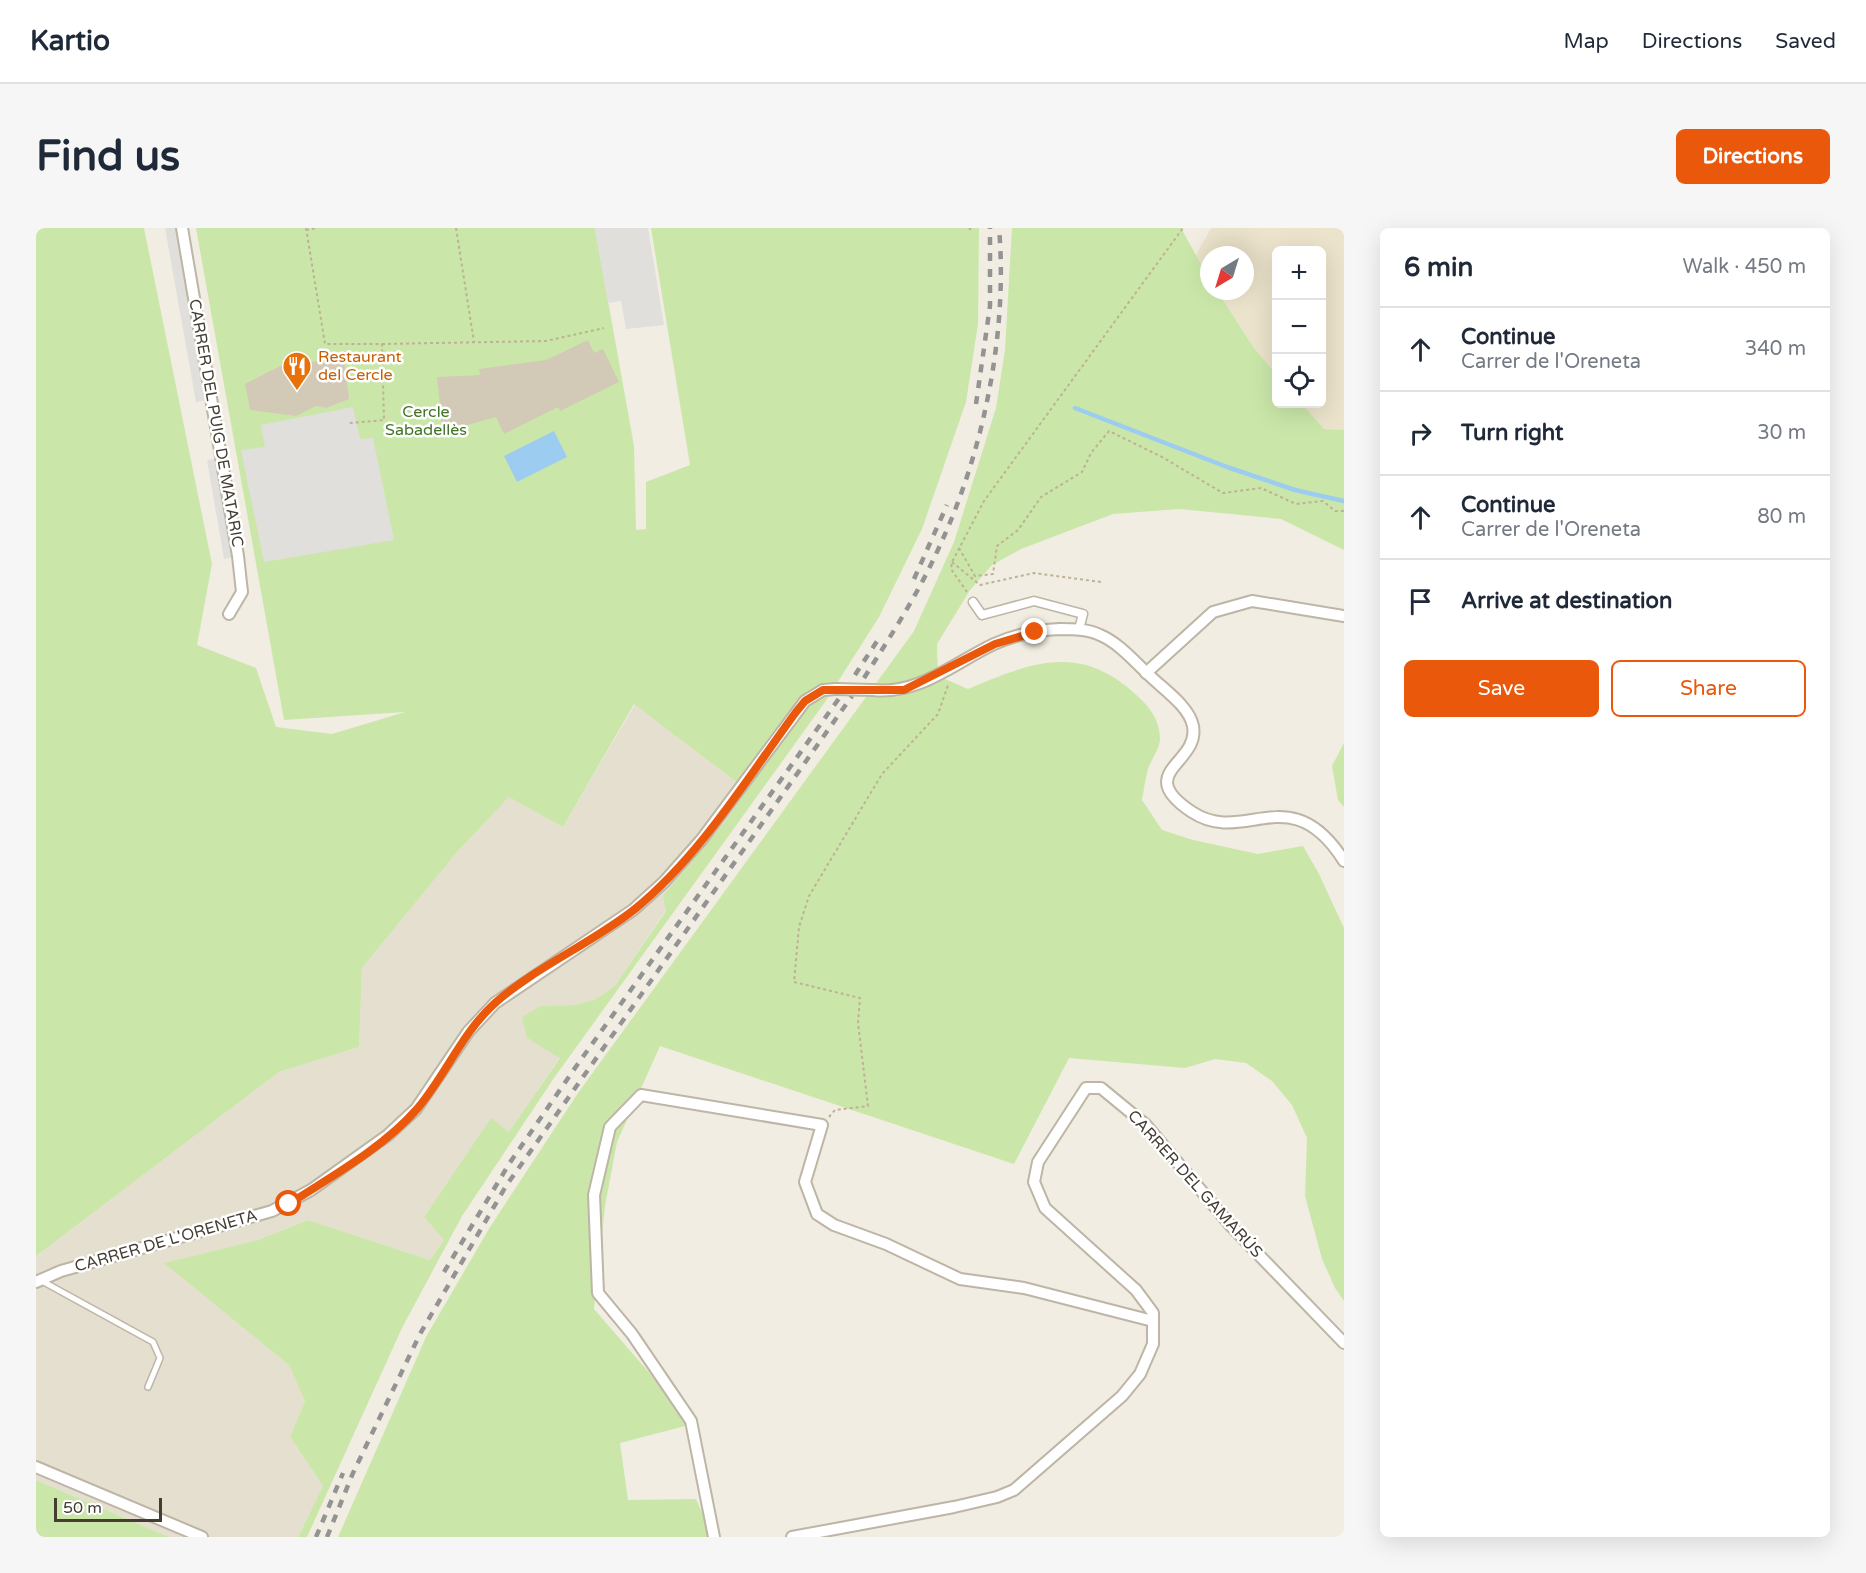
<!DOCTYPE html>
<meta charset="utf-8">
<style>
:root{--surface:#fff;--page:#f6f6f7;--text:#1f2937;--muted:#747a83;--line:#e0e1e3;--accent:#ea580c}
body{margin:0;font-family:"Varela Round",sans-serif;background:var(--page);color:var(--text)}
.controls{position:absolute;right:18px;top:18px;display:grid;overflow:hidden;border-radius:9px;box-shadow:0 6px 24px #0002}
.controls button{width:54px;height:54px;display:grid;place-items:center;padding:0;border:0;border-bottom:2px solid var(--line);background:var(--surface);color:var(--text);font:30px sans-serif}
.compass{position:absolute;left:1164px;top:18px;width:54px;height:54px;border-radius:50%;background:var(--surface);box-shadow:0 6px 24px #0002;rotate:218deg}
.scale{position:absolute;left:18px;bottom:15px;width:108px;box-sizing:border-box;padding-left:6px;border:3px solid #433d33;border-top:0;font-size:16px;line-height:21px;white-space:nowrap;color:#433d33;-webkit-text-stroke:4px #fff;paint-order:stroke}
.stop{position:absolute;width:18px;height:18px;margin:-14px;border:4px solid #ea580c;border-radius:50%;background:#fff}
.stop.end{background:#ea580c;border-color:#fff;box-shadow:0 2px 6px #0008}
.list{margin:0;padding:0;list-style:none}
h2{display:flex;justify-content:space-between;align-items:center;height:78px;margin:0;padding:0 24px;font-size:26px}
h2 small{font-size:20px;font-weight:400;color:var(--muted)}
.list li{display:grid;grid-template-columns:39px 1fr auto;gap:18px;align-items:center;box-sizing:border-box;height:84px;padding:0 24px;border-top:2px solid var(--line)}
.list b{display:block;font-size:22px;white-space:nowrap}
.list p{margin:0;font-size:20px;white-space:nowrap;color:var(--muted)}
.list em{font-size:20px;font-style:normal;color:var(--muted)}
.actions{display:flex;gap:12px;padding:18px 24px}
.actions a{flex:1;padding:14px 0;border:2px solid var(--accent);border-radius:9px;text-align:center;font-size:21px;color:var(--accent)}
.actions .main{background:var(--accent);color:#fff}
.icon{flex:none;width:33px;height:33px;fill:none;stroke:currentColor;stroke-width:2;stroke-linecap:round;stroke-linejoin:round}
.map{position:relative;flex:none;width:1308px;height:1309px;overflow:hidden;border-radius:9px}
header{display:flex;align-items:center;gap:36px;box-sizing:border-box;height:84px;padding:0 30px;background:var(--surface);border-bottom:2px solid var(--line)}
header strong{font-size:28px}
nav{display:flex;gap:33px;margin-inline-start:auto;font-size:21px}
.intro{display:flex;align-items:center;justify-content:space-between;box-sizing:border-box;height:144px;padding:0 36px}
h1{margin:0;font-size:42px}
.button{padding:15px 27px;border-radius:9px;background:var(--accent);color:#fff;font-size:21px;font-weight:700}
main{display:flex;gap:36px;padding:0 36px}
aside{flex:1;background:var(--surface);border-radius:9px;box-shadow:0 6px 24px #0002}
.map>svg:first-child{display:block}
.residential{fill:#e5dfd0}
.education{fill:#ebe3cb}
.green{fill:#cae7a9}
.parking{fill:#e1dfdb}
.water{fill:#9cccf0}
.lines{fill:none;stroke-linecap:round;stroke-linejoin:round}
.stream{stroke:#9cccf0;stroke-width:4.5}
.building{fill:#d3c9b7}
.service-casing{stroke:#bdb5a5;stroke-width:8}
.pedestrian-casing{stroke:#bdb5a5;stroke-width:11}
.minor-casing{stroke:#bdb5a5;stroke-width:14}
.path{stroke:#beb196;stroke-width:2;stroke-dasharray:3 3;stroke-linecap:butt}
.service{stroke:#fff;stroke-width:5}
.pedestrian{stroke:#fff;stroke-width:8}
.minor{stroke:#fff;stroke-width:10}
.rail{stroke:#939393;stroke-width:4.5;stroke-dasharray:8 8;stroke-linecap:butt}
.minor-bridge-casing{stroke:#bdb5a5;stroke-width:14;stroke-linecap:butt}
.minor-bridge{stroke:#fff;stroke-width:10}
.route{stroke:#ea580c;stroke-width:8}
.labels{text-anchor:middle;dominant-baseline:central;stroke-width:5;stroke-linejoin:round;paint-order:stroke}
.food-label{font-size:16px;fill:#c56008;stroke:#fff;text-anchor:start}
.park-label{font-size:16px;fill:#427426;stroke:#fff}
.street-label{font-size:16px;fill:#433d33;stroke:#fff}
</style>
<header>
<strong>Kartio</strong>
<nav><a>Map</a><a>Directions</a><a>Saved</a></nav>
</header>
<div class="intro"><h1>Find us</h1><a class="button">Directions</a></div>
<main>
<div class="map">
<svg width="1308" height="1309" viewBox="0 0 1308 1309">
<rect width="100%" height="100%" fill="#f1ede2"/>
<!-- residential -->
<path class="residential" d="M599,476L711,562L578,759L558,772L538,777L506,778L491,810L524,829L473,905L455,891L388,989L408,1012L394,1032L272,992L222,1012L129,1035L253,1137L269,1173L254,1209L287,1258L262,1309H133L0,1252V1028L243,844L323,819L326,740L421,624L474,568L527,599Z"/>
<!-- education -->
<path class="education" d="M1175,0H1308V202L1288,201L1266,176H1286V22H1240V146L1218,120L1181,63H1209V27H1173V51L1159,29Z"/>
<!-- green -->
<g class="green">
<path d="M0,0H108L176,336L161,417L220,440L240,499L296,506L369,484L248,492L160,0H559L598,218L600,302L610,301V254L654,237L615,0H943L942,96L930,174L886,301L843,389L789,474L518,850L426,988L366,1100L271,1309H262L287,1258L254,1209L269,1173L253,1137L128,1035L222,1012L272,992L394,1032L408,1012L388,989L455,890L473,904L524,830L491,810L486,789L505,778L538,777L558,772L578,759L630,683L627,668L689,594L711,562L598,476L527,599L473,569L421,624L326,740L323,819L243,844L0,1028Z"/>
<path d="M976,0H1145L1173,51V63H1181L1218,120L1240,146V176H1266L1288,201L1308,202V322L1245,291L1143,281L1077,286L985,321L956,337L934,362L901,416L902,448L932,461C992,436 1042,414 1098,465C1112,477 1124,491 1124,511C1124,520 1115,532 1112,541C1109,551 1108,562 1106,572L1126,602L1157,612L1222,626L1267,618L1283,646L1308,700V1073L1299,1060L1286,1031L1269,968L1271,910L1256,877L1236,853L1210,835L1179,831L1149,840L1033,830L978,936L624,818L581,914L569,978L558,1081L655,1193L649,1198L584,1215L592,1272L660,1271L677,1309H302L390,1109L454,999L542,865L878,403L918,314L960,180L969,122Z"/>
<path d="M1308,515V579L1302,572L1296,538Z"/>
<path d="M0,1252L133,1309H0Z"/>
</g>
<!-- parking -->
<g class="parking">
<path d="M129,0H146L177,171L160,174Z"/>
<path d="M559,0H612L628,97L590,101L585,73L572,75Z"/>
<path d="M317,179L324,211L337,210L358,312L228,334L205,222L229,219L225,197Z"/>
<path d="M185,230L202,328L188,331L171,232Z"/>
</g>
<!-- water -->
<path class="water" d="M518,203L531,229L481,254L468,228Z"/>
<g class="lines">
<!-- stream -->
<path class="stream" d="M1039,180L1191,239L1259,262L1308,273"/>
</g>
<!-- building -->
<g class="building">
<path d="M552,112L558,125L567,121L583,154L524,183L522,179L468,206L460,189L431,197L406,196L401,149L444,147L443,141L510,132Z"/>
<path d="M308,131L313,171L290,180L280,178L260,188L214,182L209,156L244,138L257,141L271,134Z"/>
</g>
<g class="lines">
<!-- service casing -->
<g class="service-casing">
<path id="service" d="M6,1053L117,1114L124,1130L112,1159"/>
</g>
<!-- pedestrian casing -->
<g class="pedestrian-casing">
<path id="pedestrian" d="M937,374L946,387L998,373L1047,386L1043,401"/>
</g>
<!-- minor casing -->
<g class="minor-casing">
<g id="minor">
<path d="M146,0L202,328L206,364L193,386"/>
<path d="M1110,445L1177,384L1216,373L1308,388"/>
<path d="M837,462C883,467 918,435 958,416C978,407 1002,402 1024,401C1037,401 1052,401 1064,407C1083,415 1098,433 1113,447C1127,461 1153,478 1157,498C1164,536 1096,544 1156,584C1209,619 1254,548 1308,633"/>
<path d="M0,1054L25,1043L236,983L275,962L352,907L380,881L432,804L459,775L597,682L628,654L666,611L769,473L787,462L800,461"/>
<path d="M0,1239L166,1309"/>
<path d="M678,1309L655,1193L596,1106L562,1065L558,967L574,899L605,867L786,897L769,954L781,986L798,997L850,1016L924,1051L988,1060L1117,1093"/>
<path d="M756,1309L918,1279L961,1269L978,1262L1086,1168L1104,1146L1117,1116V1085L1100,1062L1009,980L998,954L1002,934L1050,860H1065L1110,897L1195,998L1308,1115"/>
</g>
</g>
<!-- path -->
<g class="path">
<path d="M270,0L289,116H346L348,192L313,195"/>
<path d="M420,0L438,114"/>
<path d="M933,0L935,2"/>
<path d="M270,2L281,0"/>
<path d="M346,116L510,113L568,100"/>
<path d="M923,320L939,348L957,346L961,318L982,302L1005,269L1046,244L1055,225L1073,203L1126,229L1187,265L1225,260L1260,276L1287,273L1299,283H1308"/>
<path d="M916,334L944,357L998,345L1065,354"/>
<path d="M931,364L915,341L916,334L948,273L1147,0"/>
<path d="M793,889L799,882L832,878L822,795L824,770L758,754L763,699L773,668L846,546L902,486L912,457"/>
</g>
<!-- service -->
<use href="#service" class="service"/>
<!-- pedestrian -->
<use href="#pedestrian" class="pedestrian"/>
<!-- minor -->
<use href="#minor" class="minor"/>
<!-- rail -->
<g class="rail">
<path d="M940,176L954,78V0"/>
<path d="M878,351L911,277"/>
<path d="M819,447L843,410"/>
<path d="M828,450C856,406 884,363 905,315C948,222 972,102 963,0"/>
<path d="M408,1044L473,936L539,840L804,469"/>
<path d="M280,1309L307,1245"/>
<path d="M291,1309L317,1245L384,1106L470,958L816,468"/>
</g>
<!-- minor-bridge casing -->
<g class="minor-bridge-casing">
<path id="minor-bridge" d="M800,461L837,462"/>
</g>
<!-- minor-bridge -->
<use href="#minor-bridge" class="minor-bridge"/>
</g>
<g class="lines">
<!-- route -->
<path class="route" d="M253,976C296,948 347,920 381,881C410,847 425,806 459,775C501,738 555,716 599,681C664,628 710,552 760,484L769,473L787,462H868L959,416L999,404"/>
</g>
<!-- icons -->
<defs>
<g id="restaurant-pin" transform="scale(1.5)"><path d="M0 17L-7.5 6A9.5 9.5 0 1 1 7.5 6Z" fill="#e8710a" stroke="#fff"/><path d="M-5-6h1v4h1v-4h1v4h1v-4h1v5L-1.5 .5V6h-2V.5L-5-1ZM5-6V6H3V1.5H1.5Q1.5-4 5-6Z" fill="#fff"/></g>
</defs>
<g fill-rule="evenodd">
<use href="#restaurant-pin" x="261" y="138"/>
</g>
<g class="labels">
<!-- food labels -->
<g class="food-label">
<text x="282" y="129">Restaurant<tspan x="282" dy="18">del Cercle</tspan></text>
</g>
<!-- park labels -->
<g class="park-label">
<text x="390" y="184">Cercle<tspan x="390" dy="18">Sabadellès</tspan></text>
</g>
<!-- street labels -->
<g class="street-label">
<text transform="translate(180 195) rotate(80)">CARRER DEL PUIG DE MATARIC</text>
<text transform="translate(1159 956) rotate(48)">CARRER DEL GAMARÚS</text>
<text transform="translate(130 1013) rotate(-16)">CARRER DE L'ORENETA</text>
</g>
</g>
</svg>
<div class="controls">
<button>+</button>
<button>−</button>
<button><svg class="icon" aria-label="locate" viewBox="0 0 24 24"><circle cx="12" cy="12" r="6"/><path d="M12 2v4M12 18v4M2 12h4M18 12h4"/></svg></button>
</div>
<svg class="compass" viewBox="-18 -18 36 36"><path d="M0-13l5 13h-10z" fill="#e53935"/><path d="M0 13l5-13h-10z" fill="#747a83"/></svg>
<div class="scale">50 m</div>
<div class="stop" style="left:253px;top:976px"></div>
<div class="stop end" style="left:999px;top:404px"></div>
</div>
<aside>
<h2>6 min<small>Walk · 450 m</small></h2>
<ul class="list">
<li><svg class="icon" aria-label="ahead" viewBox="0 0 24 24"><path d="M12 20V5M6 11l6-6 6 6"/></svg><div><b>Continue</b><p>Carrer de l'Oreneta</p></div><em>340 m</em></li>
<li><svg class="icon" aria-label="right" viewBox="0 0 24 24"><path d="M7 20v-9h11M14 6l5 5-5 5"/></svg><div><b>Turn right</b></div><em>30 m</em></li>
<li><svg class="icon" aria-label="ahead" viewBox="0 0 24 24"><path d="M12 20V5M6 11l6-6 6 6"/></svg><div><b>Continue</b><p>Carrer de l'Oreneta</p></div><em>80 m</em></li>
<li><svg class="icon" aria-label="arrive" viewBox="0 0 24 24"><path d="M6 21V4h12l-3 4 3 4H6"/></svg><div><b>Arrive at destination</b></div></li>
</ul>
<div class="actions"><a class="main">Save</a><a>Share</a></div>
</aside>
</main>
